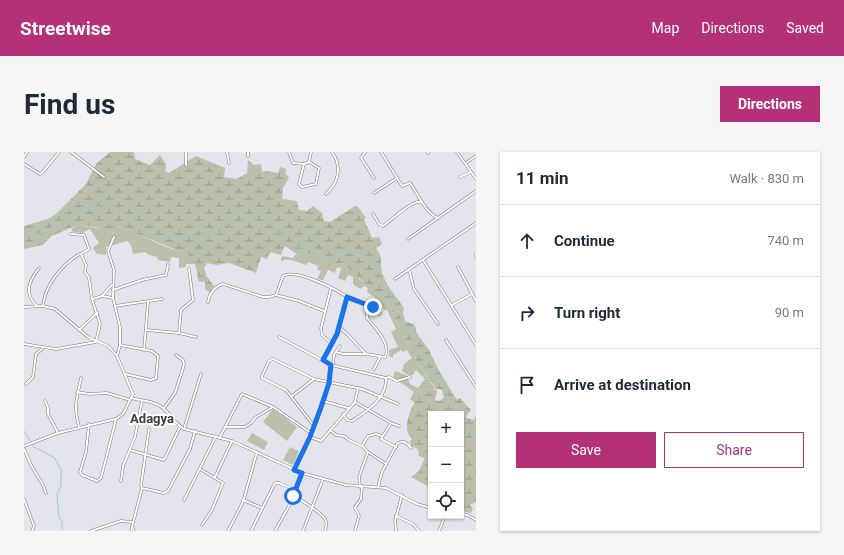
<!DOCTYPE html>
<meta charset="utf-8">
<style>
:root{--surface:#fff;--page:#f6f6f7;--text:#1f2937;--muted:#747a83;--line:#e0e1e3;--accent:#b43077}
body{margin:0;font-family:Roboto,sans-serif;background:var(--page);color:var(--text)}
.controls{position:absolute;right:12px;bottom:12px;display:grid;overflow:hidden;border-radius:0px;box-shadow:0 1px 3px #0004}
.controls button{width:36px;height:36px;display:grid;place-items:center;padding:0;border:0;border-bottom:1px solid var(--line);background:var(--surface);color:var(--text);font:20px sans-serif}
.stop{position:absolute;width:12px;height:12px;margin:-9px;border:3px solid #1a73e8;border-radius:50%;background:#fff}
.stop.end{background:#1a73e8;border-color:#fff;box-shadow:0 1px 4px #0008}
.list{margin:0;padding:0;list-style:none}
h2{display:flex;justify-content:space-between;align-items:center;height:52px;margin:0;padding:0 16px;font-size:17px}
h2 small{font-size:13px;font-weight:400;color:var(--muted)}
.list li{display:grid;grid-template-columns:26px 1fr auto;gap:12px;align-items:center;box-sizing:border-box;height:72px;padding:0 16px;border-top:1px solid var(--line)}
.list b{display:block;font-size:15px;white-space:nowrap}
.list em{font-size:13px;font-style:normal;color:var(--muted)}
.actions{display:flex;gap:8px;padding:12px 16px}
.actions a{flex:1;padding:9px 0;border:1px solid var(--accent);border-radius:0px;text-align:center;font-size:14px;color:var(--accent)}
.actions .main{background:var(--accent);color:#fff}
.icon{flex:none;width:22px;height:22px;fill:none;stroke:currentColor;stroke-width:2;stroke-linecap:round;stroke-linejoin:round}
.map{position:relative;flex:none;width:452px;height:379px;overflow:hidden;border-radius:0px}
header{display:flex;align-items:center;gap:24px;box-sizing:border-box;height:56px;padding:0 20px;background:var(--accent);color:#fff}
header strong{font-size:19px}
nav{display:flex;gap:22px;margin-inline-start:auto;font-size:14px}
.intro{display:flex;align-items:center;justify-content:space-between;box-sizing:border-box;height:96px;padding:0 24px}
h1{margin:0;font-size:28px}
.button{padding:10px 18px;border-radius:0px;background:var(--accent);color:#fff;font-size:14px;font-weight:700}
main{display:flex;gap:24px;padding:0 24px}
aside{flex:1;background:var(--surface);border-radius:0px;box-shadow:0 1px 3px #0004}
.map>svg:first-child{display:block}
.green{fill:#bac0ab}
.wetland{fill:url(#wetland-marsh)}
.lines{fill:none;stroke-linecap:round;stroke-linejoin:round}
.stream{stroke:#a0cbd0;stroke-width:1}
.minor-casing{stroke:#797980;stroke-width:3}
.minor{stroke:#fff;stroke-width:2}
.route{stroke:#1a73e8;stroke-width:5}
.labels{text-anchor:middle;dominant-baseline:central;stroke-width:4;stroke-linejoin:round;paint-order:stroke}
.quarter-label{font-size:13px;font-weight:bold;fill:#3d3d40;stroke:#fff}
</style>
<header>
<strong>Streetwise</strong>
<nav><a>Map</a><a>Directions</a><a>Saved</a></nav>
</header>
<div class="intro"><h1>Find us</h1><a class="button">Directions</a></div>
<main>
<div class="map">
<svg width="452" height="379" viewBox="0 0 452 379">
<defs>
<pattern id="wetland-marsh" width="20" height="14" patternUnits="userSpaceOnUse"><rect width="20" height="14" fill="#bac0ab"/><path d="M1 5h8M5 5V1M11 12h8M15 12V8" fill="none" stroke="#989d8d"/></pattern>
</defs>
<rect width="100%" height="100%" fill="#e4e4ec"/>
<!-- green -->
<g class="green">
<path d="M224,8L230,13L237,12L238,20L223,22Z"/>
<path d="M53,73C61,74 70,76 78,76C84,76 90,73 96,75C119,82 141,99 165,100L171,112H162V115L155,116V106L147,105L146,110L134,108L133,105L125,103L121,100L109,102L107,93L103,89L82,95V103L73,102L69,96L75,91L66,77L58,81L49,80L47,77Z"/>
<path d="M278,101C286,102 301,106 304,114L313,115L311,121L304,118L299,128L293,127L297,119L293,118L294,114L284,110L283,113C274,111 266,105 257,109V106L259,104L269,106L272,102L274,103Z"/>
<path d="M319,111L329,119L335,127L362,147L393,211L411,236L415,237L402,238L398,240L391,251L386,247L390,240L369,225L371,219L382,223L386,232L394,236L401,227L392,218L389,223H384L378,219L380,212L388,206L383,198L379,200L377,198L369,203V206L365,204V198L374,195L367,180L372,177L363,158H360L357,150L343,140L344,137L341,134L336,137L329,132V125L324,123L321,129L314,126Z"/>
<path d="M249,257L273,275L263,289L239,270Z"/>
<path d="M228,281L244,290L240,298L223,289Z"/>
<path d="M266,295L275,299L269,313L259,308Z"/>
</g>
<!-- wetland -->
<path class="wetland" d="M86,0H110L111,7L126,13L136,3L142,12L141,19L145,21L172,4L201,16L200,25L213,27L221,22L243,19L254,21L256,15L262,17L261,21L265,26L259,36L258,47L273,49L275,58L283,59L289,54L298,61L300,69L306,70L331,54L334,55L342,66L340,67L348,86L355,85L358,92L352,96C361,107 354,112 359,123C363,135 373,145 380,156L379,161L381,169L389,172L392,176V180L405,198L415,219L433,248L436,246L447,258L442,264L443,266L450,268L452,264V350L446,353L449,357L447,361L437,359V262H407V336L387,325L395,319L401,306L395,304L394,297L387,294L386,290L388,286C376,278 388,250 398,240C401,236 408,238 413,238L411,248L415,249L420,246L418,238L412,236L393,211L362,147C352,145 329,119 319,111L317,116L304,114C301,106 282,99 274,103L261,94L257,103L246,100L243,107L237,105L232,121L205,111L192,113L183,111L180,116L183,125L191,135L186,141L181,137V130L174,129C173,119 173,111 164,107L165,100H157L94,74L87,77L53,73L26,85L19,93L0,97V74L24,67L32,62L62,32L72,12Z"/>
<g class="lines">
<!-- stream -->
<g class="stream">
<path d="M41,63L50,52L61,53L67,57"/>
<path d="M0,83L16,82L33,72L41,64L49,62L52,58L61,60L84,50C102,69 131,93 160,86C166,85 169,78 176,78L177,81L176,86L179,90C196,79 214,72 230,61L246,63L252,77L265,93L278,96L279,82L290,99L306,106L325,100L349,106C363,144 385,178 403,215C405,220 412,223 416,228C423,237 426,251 427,262"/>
<path d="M437,275L448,281H452"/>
<path d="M0,279L10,295L31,306L37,318V333L33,343L35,365L38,370V378"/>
</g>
<!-- minor casing -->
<g class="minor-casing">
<g id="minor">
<path d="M47,0L80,25"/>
<path d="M162,0V13"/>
<path d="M203,0L205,11"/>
<path d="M224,0V4"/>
<path d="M265,0L269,11L280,12L285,10L295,16L292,32L278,35L275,32L280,12"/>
<path d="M341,0L337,6L350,26"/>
<path d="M357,0L378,34L386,31C394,42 401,60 414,66"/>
<path d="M433,0L452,27"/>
<path d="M404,1L405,0"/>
<path d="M0,5L3,0"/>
<path d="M285,10L287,0"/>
<path d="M442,11L452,4"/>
<path d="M0,12L16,22L18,21L35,0"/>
<path d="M436,25L447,20"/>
<path d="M350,41L373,26"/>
<path d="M302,42C315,31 318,14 308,0"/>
<path d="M349,62L355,72L359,74C368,68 387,48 398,50"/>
<path d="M90,85L84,99L90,118L89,146L96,175V193L93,204"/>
<path d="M384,87L452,39"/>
<path d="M452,102V105"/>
<path d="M399,108L452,193"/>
<path d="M434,115L452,149"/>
<path d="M385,117L390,137L414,172"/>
<path d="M371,127L452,71"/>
<path d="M307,136L297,176L298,183L308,192"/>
<path d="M89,138L118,128L142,123L144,113"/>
<path d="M252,143L259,124C271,116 312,137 323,145C333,153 347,150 356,162"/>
<path d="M78,144L88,133"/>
<path d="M69,147L78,144L89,146"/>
<path d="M184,150C185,142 191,134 199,132L239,145H245L252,143L275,149L300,159"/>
<path d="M428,153L448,142"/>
<path d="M13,154C0,142 4,130 15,116"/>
<path d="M19,154C21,133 37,114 54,103C58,101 62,100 65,97L60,83L47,82"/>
<path d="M91,154L138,147"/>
<path d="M0,155L19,154L31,157L64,185L84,194L93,204L109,242L99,262L92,267L34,281L0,294"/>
<path d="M315,175L323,182L342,202L361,205C368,193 350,174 343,166V161L349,155"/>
<path d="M55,178L73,161"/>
<path d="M122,178L155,181L172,185"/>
<path d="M155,181L157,158L169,148L165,117"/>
<path d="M255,185L307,213C306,236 296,263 286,284C281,296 274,305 270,317"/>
<path d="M422,188L452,235"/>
<path d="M0,192L32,197L72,190L76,172L68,147L65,126L61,120L62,113L57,102"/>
<path d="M96,193L128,199L134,204L132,226L127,228L101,222"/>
<path d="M120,198L124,150"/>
<path d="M312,200L319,202H341"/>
<path d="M299,208L313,182L323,145"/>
<path d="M307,213L362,226C363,247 343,259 328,269L323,268L319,262"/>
<path d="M309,213L310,203L316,194"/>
<path d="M350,217L356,205"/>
<path d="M362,226L365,225L373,229L386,225"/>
<path d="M2,232L9,225L12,202L18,197"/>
<path d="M53,240L65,242L83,241L106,248"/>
<path d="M268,244L290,227L338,237L374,252"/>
<path d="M107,246C118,249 132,249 140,257C147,263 152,272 160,277L208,289L278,321L322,333L362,336L393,352L407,356"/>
<path d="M21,249L24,256V262L34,281"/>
<path d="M299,249L324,256"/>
<path d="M331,250L334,236"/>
<path d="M140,256L151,241L160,213L159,208L152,203"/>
<path d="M367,271L357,287L372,295"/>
<path d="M65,272L62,300L56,320L58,323L73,329L77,326L92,267"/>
<path d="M290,274L262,238L238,226V224L245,209L249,207L290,227"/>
<path d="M55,275C49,252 53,247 57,226"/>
<path d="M202,275H221L227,271L232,265L249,255"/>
<path d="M125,277L117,334L118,336L140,341L144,339L166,297L171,279"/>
<path d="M160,277L177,222"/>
<path d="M306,278L312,283L320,284L325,288L338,294L344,300L362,312"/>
<path d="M196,285L218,242L249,255L287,281"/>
<path d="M286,285L297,289L331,250L367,271L375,274"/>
<path d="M338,294L344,284L352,282L358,284"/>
<path d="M0,297L7,313L19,333L22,341"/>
<path d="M106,298L140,308L156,275"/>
<path d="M176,317L199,331L188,358L178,373"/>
<path d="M191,325L208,289"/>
<path d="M97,329L99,314L111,285L118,249"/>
<path d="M336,335L335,325L344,300"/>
<path d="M354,335L358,320L373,292C378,287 384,291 387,296"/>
<path d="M269,344C276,347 300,362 302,369C303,372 302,376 301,379"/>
<path d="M0,347L10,374L8,379"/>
<path d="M160,348L192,284"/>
<path d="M219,348L238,356"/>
<path d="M437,362L443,363L452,368"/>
<path d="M372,364L389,372L395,379"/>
<path d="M108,374L110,379"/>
<path d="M67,379L97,369L108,370"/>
<path d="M107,379L118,336"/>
<path d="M204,379L219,350L233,300"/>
<path d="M227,379L251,331H255L271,338"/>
<path d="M251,379L265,354L278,321"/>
<path d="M279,379L299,327"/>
<path d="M331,379L335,364L331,355L337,347L338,335"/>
<path d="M372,379L371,369L378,343"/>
<path d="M415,379L421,364"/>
</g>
</g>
<!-- minor -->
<use href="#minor" class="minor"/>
</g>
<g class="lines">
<!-- route -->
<path class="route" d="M269,344L278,321L270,318L286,285L297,255L305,231L307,213L299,208L313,182L323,145L349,155"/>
</g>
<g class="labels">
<!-- quarter labels -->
<g class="quarter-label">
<text x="128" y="266">Adagya</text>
</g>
</g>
</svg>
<div class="controls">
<button>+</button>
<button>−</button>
<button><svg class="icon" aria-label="locate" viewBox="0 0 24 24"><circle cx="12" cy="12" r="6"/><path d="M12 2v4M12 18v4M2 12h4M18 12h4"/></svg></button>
</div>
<div class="stop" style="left:269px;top:344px"></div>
<div class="stop end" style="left:349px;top:155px"></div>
</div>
<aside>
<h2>11 min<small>Walk · 830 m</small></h2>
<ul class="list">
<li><svg class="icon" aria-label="ahead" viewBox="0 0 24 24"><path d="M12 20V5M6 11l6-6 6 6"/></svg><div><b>Continue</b></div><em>740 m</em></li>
<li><svg class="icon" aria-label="right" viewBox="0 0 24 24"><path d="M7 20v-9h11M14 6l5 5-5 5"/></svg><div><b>Turn right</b></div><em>90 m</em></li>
<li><svg class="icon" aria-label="arrive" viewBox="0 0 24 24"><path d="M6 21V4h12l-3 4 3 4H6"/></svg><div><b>Arrive at destination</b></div></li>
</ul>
<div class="actions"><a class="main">Save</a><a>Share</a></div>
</aside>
</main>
